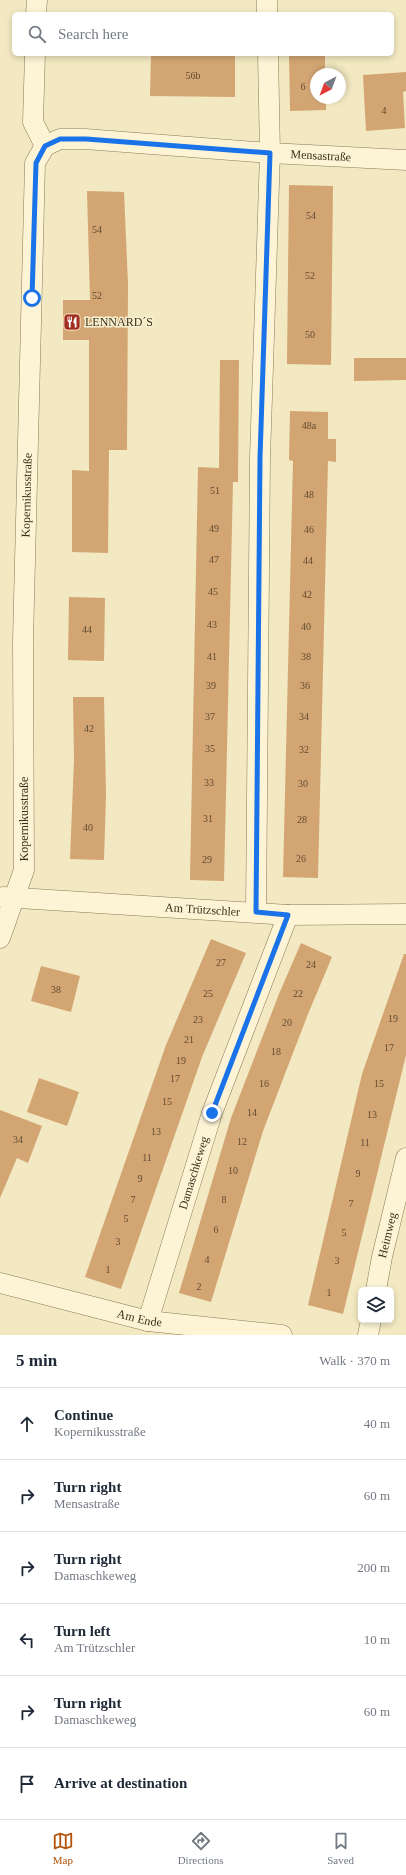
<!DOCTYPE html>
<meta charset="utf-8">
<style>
:root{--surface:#fff;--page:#f2f2f3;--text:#1f2937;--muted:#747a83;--line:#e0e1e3;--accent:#b45309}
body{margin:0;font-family:"Times New Roman",serif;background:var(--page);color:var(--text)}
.controls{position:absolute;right:12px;bottom:12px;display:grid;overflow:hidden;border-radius:6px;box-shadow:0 2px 6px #0003}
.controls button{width:36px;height:36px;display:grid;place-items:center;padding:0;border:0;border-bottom:1px solid var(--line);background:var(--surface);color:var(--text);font:20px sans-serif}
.compass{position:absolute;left:310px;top:68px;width:36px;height:36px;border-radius:50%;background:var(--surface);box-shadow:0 2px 6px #0003;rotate:221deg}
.stop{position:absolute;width:12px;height:12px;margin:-9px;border:3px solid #1a73e8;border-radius:50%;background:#fff}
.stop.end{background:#1a73e8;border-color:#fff;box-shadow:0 1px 4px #0008}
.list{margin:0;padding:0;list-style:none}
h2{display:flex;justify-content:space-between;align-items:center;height:52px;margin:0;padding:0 16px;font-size:17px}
h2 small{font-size:13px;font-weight:400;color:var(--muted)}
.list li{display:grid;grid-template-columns:26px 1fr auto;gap:12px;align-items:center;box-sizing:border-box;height:72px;padding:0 16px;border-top:1px solid var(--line)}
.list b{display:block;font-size:15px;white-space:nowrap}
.list p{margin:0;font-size:13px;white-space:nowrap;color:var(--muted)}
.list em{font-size:13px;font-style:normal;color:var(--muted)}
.icon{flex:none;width:22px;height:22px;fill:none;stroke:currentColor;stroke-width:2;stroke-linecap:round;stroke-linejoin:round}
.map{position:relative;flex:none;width:406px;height:1335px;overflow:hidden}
.search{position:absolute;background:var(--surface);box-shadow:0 2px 6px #0003;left:12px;right:12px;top:12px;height:44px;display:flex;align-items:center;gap:10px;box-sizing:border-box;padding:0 14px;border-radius:6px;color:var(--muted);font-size:15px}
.sheet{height:484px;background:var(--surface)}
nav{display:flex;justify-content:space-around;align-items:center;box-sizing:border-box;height:56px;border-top:1px solid var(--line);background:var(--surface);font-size:11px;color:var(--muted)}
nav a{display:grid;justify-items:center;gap:2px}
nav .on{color:var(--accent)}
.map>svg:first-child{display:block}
.building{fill:#d3a573}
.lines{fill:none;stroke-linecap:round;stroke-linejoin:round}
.street-casing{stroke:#8d7957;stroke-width:21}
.street{stroke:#fcf4d5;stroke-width:20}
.route{stroke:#1a73e8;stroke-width:5}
.labels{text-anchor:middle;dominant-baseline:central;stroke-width:3;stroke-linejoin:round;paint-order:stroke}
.number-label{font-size:10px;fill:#614c32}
.street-label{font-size:12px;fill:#3b2f1c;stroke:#f8f1d1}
.poi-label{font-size:12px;fill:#3b2f1c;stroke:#f8f1d1;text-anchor:start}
</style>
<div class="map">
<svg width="406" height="1335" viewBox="0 0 406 1335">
<rect width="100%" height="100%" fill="#f2e8c1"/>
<!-- building -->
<g class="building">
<path d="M151,54H235V97L150,96Z"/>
<path d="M289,54H325V74H316V98H326V110L290,111Z"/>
<path d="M406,72V91L403,92L405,128L366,131L363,75Z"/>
<path d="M289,185L333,186L331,365L287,364Z"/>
<path d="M87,191L124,192L128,284L127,450H109L108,553L72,552V470L89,471V340H63V300H90Z"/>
<path d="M354,358H406V380L354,381Z"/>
<path d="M220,360H239L238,482H233L224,881L190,880L198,467L219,468Z"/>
<path d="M290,411L328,412V439H336V462L328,461L318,878L283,877L293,461L289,460Z"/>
<path d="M69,597L105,598L104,661L68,660Z"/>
<path d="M73,697H104L106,795L104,860L70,859L74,760Z"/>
<path d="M211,939L246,953L202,1057L121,1289L85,1277L166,1045Z"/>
<path d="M301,943L332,957L308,1014L263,1131L211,1302L179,1293L231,1118L279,994Z"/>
<path d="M404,954H406V1055L343,1314L308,1305L362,1074Z"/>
<path d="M41,966L80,976L71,1012L31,1001Z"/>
<path d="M39,1078L79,1092L67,1126L27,1112Z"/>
<path d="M0,1110L42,1126L28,1163L17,1158L0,1198Z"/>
</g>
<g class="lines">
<!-- street casing -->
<g class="street-casing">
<g id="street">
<path d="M267,0V14"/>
<path d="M36,14L37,0"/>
<path d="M35,54L33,122L45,146"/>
<path id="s1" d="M45,146L60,139H85L270,153L406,160"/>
<path id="s2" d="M3,897L288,915L406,914"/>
<path d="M256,912L260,458L270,153L268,54"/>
<path id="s3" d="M0,938L24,870L23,641L35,163L45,146"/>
<path id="s4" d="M0,1283L148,1321L282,1335"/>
<path id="s5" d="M376,1290L382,1257L406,1158"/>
<path id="s6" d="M148,1321L212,1113L288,915"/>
<path d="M368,1335L371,1320"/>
</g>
</g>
<!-- street -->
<use href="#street" class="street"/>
</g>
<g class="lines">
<!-- route -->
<path class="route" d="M32,298L36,163L45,146L60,139H86L270,153L260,458L256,912L288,915L212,1113"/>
</g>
<!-- icons -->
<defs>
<g id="restaurant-square" transform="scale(0.9)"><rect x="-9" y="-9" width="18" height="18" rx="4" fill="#a22d21" stroke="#f8f1d1"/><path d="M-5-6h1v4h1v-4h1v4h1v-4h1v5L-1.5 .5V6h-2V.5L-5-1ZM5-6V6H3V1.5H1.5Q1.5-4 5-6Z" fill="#fff"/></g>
</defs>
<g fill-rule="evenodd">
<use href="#restaurant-square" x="72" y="322"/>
</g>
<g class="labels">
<!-- number labels -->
<g class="number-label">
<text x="193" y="75">56b</text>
<text x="303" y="86">6</text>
<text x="384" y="110">4</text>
<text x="311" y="215">54</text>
<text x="97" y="229">54</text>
<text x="310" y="275">52</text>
<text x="97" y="295">52</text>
<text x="310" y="334">50</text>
<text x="309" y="425">48a</text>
<text x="215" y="490">51</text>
<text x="309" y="494">48</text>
<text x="214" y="528">49</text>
<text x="309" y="529">46</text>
<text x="214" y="559">47</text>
<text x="308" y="560">44</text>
<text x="213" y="591">45</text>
<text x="307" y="594">42</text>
<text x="212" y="624">43</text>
<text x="306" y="626">40</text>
<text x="87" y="629">44</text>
<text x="212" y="656">41</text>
<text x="306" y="656">38</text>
<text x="211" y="685">39</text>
<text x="305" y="685">36</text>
<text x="210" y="716">37</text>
<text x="304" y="716">34</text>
<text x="89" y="728">42</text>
<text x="210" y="748">35</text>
<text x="304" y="749">32</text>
<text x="209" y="782">33</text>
<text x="303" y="783">30</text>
<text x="208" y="818">31</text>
<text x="302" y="819">28</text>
<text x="88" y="827">40</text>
<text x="301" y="858">26</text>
<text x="207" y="859">29</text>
<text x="221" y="962">27</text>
<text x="311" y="964">24</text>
<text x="56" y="989">38</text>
<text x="208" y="993">25</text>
<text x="298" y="993">22</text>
<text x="393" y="1018">19</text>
<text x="198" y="1019">23</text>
<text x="287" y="1022">20</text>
<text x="189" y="1039">21</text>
<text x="389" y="1047">17</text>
<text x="276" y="1051">18</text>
<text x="181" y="1060">19</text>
<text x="175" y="1078">17</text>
<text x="264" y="1083">16</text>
<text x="379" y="1083">15</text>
<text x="167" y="1101">15</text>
<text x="252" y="1112">14</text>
<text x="372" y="1114">13</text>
<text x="156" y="1131">13</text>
<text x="18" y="1139">34</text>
<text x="242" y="1141">12</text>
<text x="365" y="1142">11</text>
<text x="147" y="1157">11</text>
<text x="233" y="1170">10</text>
<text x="358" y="1173">9</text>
<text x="140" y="1178">9</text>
<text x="133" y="1199">7</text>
<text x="224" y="1199">8</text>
<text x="351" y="1203">7</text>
<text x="126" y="1218">5</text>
<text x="216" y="1229">6</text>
<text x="344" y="1232">5</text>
<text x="118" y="1241">3</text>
<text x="207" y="1259">4</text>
<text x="337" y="1260">3</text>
<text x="108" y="1269">1</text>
<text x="199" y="1286">2</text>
<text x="329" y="1292">1</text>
</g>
<!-- street labels -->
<g class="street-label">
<text stroke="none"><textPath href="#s1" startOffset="278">Mensastraße</textPath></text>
<text stroke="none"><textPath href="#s3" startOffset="447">Kopernikusstraße</textPath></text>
<text transform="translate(24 819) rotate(-90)">Kopernikusstraße</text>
<text stroke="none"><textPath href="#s2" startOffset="200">Am Trützschler</textPath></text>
<text stroke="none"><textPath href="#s6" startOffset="155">Damaschkeweg</textPath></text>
<text stroke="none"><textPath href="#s5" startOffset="56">Heimweg</textPath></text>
<text stroke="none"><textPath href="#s4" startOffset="144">Am Ende</textPath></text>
</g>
<!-- poi labels -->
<g class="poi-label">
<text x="85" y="322">LENNARD´S</text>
</g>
</g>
</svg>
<div class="controls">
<button><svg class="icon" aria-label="layers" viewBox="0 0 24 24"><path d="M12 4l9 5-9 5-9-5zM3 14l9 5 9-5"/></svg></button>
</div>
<svg class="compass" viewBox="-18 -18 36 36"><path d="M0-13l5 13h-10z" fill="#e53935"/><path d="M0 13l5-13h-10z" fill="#747a83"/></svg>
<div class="stop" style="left:32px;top:298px"></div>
<div class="stop end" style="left:212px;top:1113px"></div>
<div class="search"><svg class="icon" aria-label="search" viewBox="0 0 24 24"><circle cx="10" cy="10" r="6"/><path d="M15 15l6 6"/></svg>Search here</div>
</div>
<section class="sheet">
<h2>5 min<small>Walk · 370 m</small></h2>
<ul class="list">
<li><svg class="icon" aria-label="ahead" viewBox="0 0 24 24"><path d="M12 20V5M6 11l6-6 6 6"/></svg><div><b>Continue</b><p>Kopernikusstraße</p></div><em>40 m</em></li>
<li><svg class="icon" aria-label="right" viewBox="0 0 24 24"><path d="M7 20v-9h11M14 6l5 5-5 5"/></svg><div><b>Turn right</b><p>Mensastraße</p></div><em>60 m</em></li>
<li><svg class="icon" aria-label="right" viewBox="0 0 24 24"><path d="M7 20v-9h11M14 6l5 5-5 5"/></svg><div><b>Turn right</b><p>Damaschkeweg</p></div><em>200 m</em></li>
<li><svg class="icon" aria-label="left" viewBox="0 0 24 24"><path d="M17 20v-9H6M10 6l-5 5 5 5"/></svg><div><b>Turn left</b><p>Am Trützschler</p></div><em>10 m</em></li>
<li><svg class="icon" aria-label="right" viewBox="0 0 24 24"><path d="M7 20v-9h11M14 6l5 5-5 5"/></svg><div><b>Turn right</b><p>Damaschkeweg</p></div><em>60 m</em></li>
<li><svg class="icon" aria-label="arrive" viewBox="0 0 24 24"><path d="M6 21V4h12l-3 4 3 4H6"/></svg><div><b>Arrive at destination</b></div></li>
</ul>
</section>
<nav>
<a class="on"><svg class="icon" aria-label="map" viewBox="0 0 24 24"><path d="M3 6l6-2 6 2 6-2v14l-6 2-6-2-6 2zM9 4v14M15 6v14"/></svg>Map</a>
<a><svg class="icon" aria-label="directions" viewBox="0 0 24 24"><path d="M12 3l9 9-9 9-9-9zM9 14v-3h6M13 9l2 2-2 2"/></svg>Directions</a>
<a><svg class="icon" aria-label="saved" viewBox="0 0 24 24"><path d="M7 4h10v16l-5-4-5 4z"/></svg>Saved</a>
</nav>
